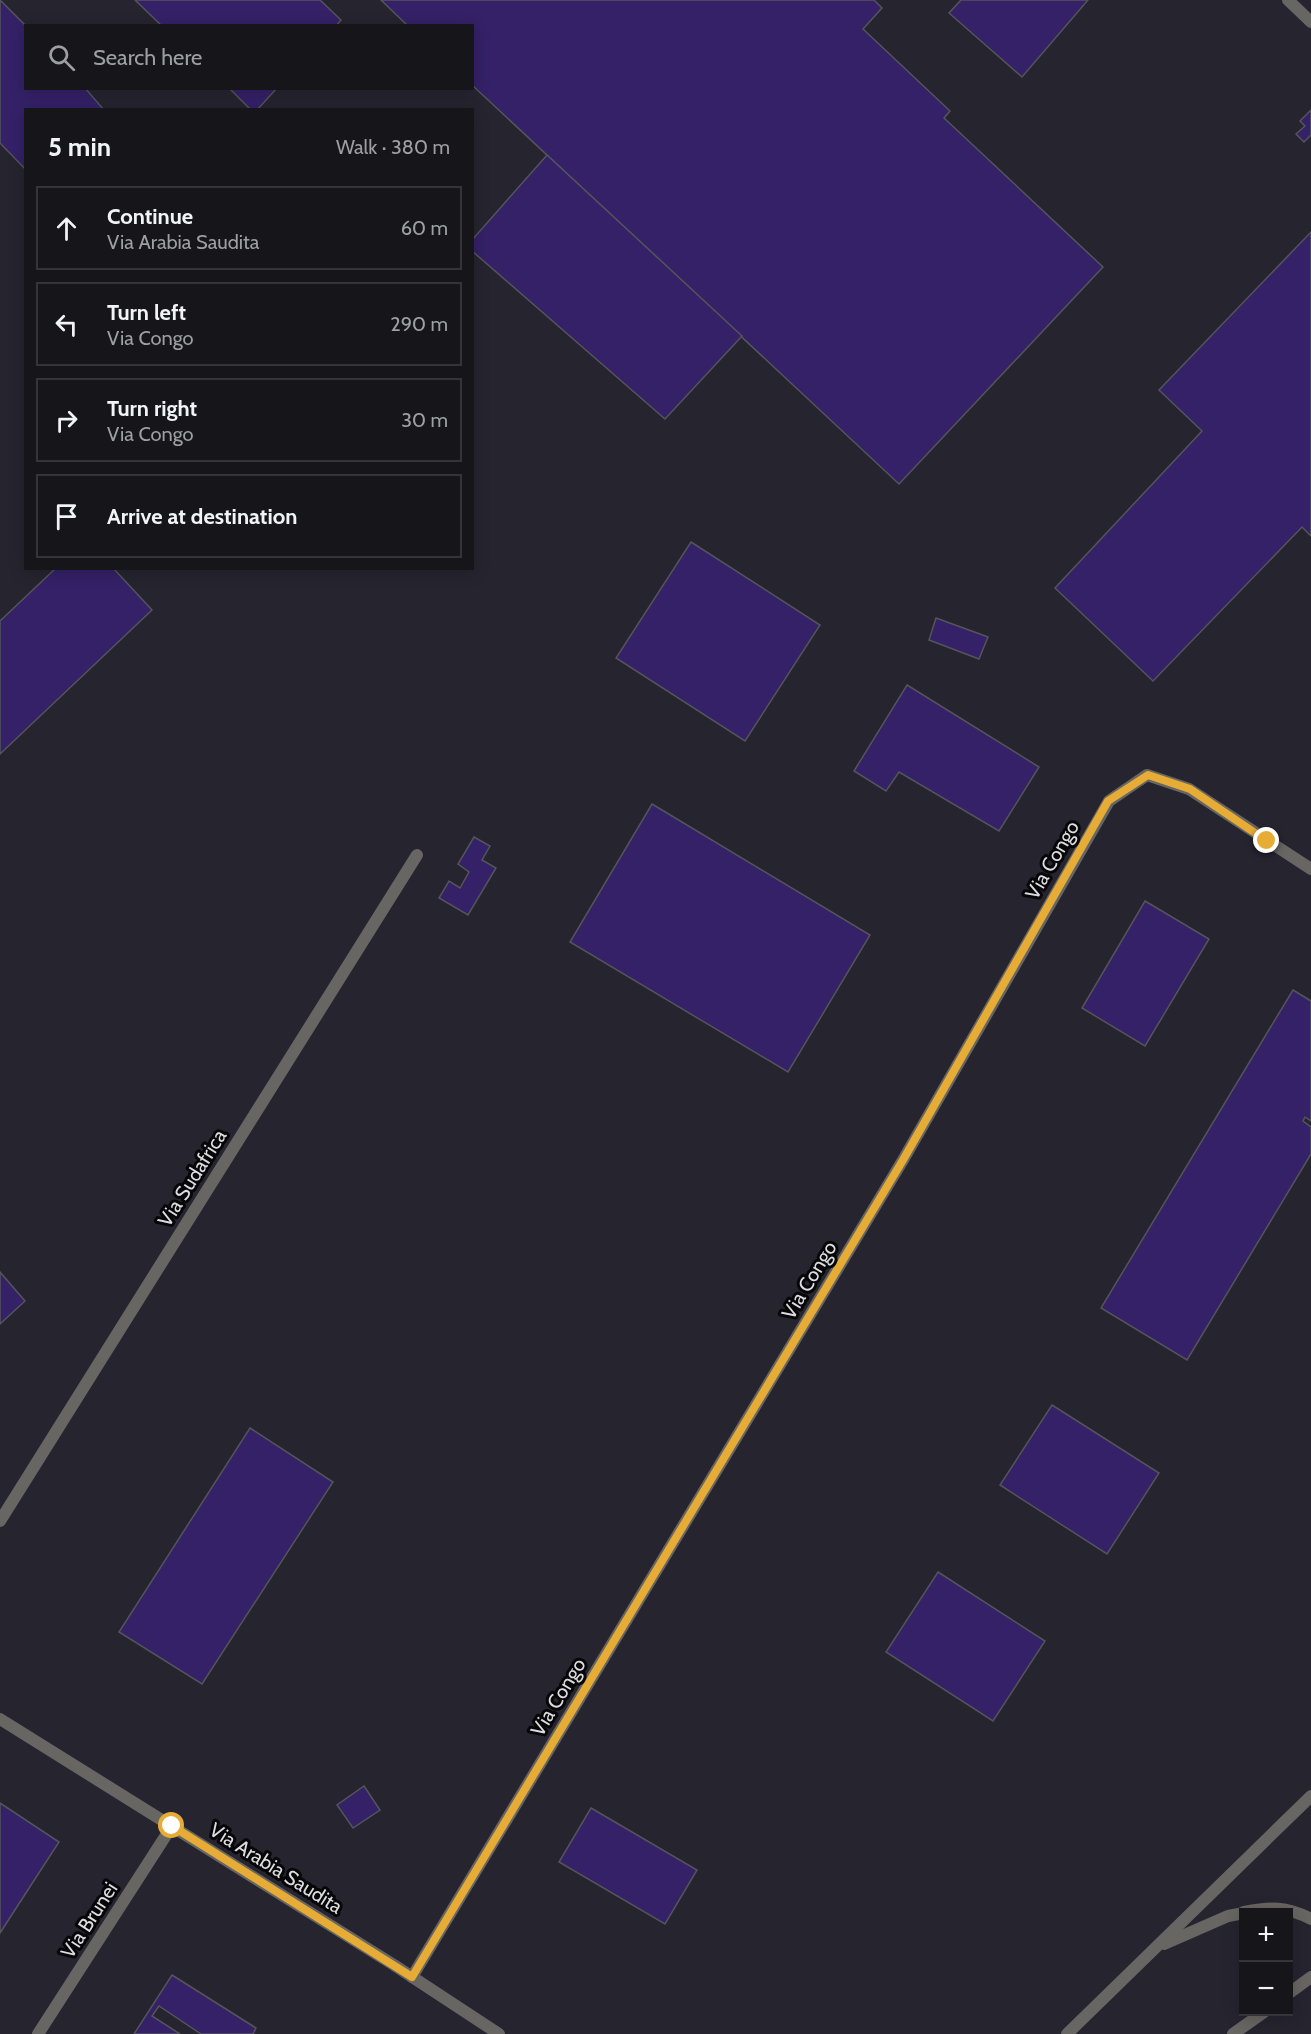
<!DOCTYPE html>
<meta charset="utf-8">
<style>
:root{--surface:#161519;--page:#1f1e22;--text:#f1f3f6;--muted:#9e9fa2;--line:#353438}
body{margin:0;font-family:Cabin,sans-serif;background:var(--page);color:var(--text)}
.controls{position:absolute;right:18px;bottom:18px;display:grid;overflow:hidden;border-radius:0px;box-shadow:0 3px 15px #0003}
.controls button{width:54px;height:54px;display:grid;place-items:center;padding:0;border:0;border-bottom:2px solid var(--line);background:var(--surface);color:var(--text);font:30px sans-serif}
.stop{position:absolute;width:18px;height:18px;margin:-14px;border:4px solid #e6ac36;border-radius:50%;background:#fff}
.stop.end{background:#e6ac36;border-color:#fff;box-shadow:0 2px 6px #0008}
.list{margin:0;padding:0;list-style:none}
h2{display:flex;justify-content:space-between;align-items:center;height:78px;margin:0;padding:0 24px;font-size:26px}
h2 small{font-size:20px;font-weight:400;color:var(--muted)}
.list li{display:grid;grid-template-columns:39px 1fr auto;gap:18px;align-items:center;box-sizing:border-box;height:84px;margin:0 12px 12px;padding:0 12px;border:2px solid var(--line);border-radius:0px}
.list b{display:block;font-size:22px;white-space:nowrap}
.list p{margin:0;font-size:20px;white-space:nowrap;color:var(--muted)}
.list em{font-size:20px;font-style:normal;color:var(--muted)}
.icon{flex:none;width:33px;height:33px;fill:none;stroke:currentColor;stroke-width:2;stroke-linecap:round;stroke-linejoin:round}
.map{position:relative;flex:none;width:1311px;height:2034px;overflow:hidden}
.search{position:absolute;background:var(--surface);box-shadow:0 3px 15px #0003;left:24px;top:24px;width:450px;height:66px;display:flex;align-items:center;gap:15px;box-sizing:border-box;padding:0 21px;border-radius:0px;color:var(--muted);font-size:22px}
.panel{position:absolute;background:var(--surface);box-shadow:0 3px 15px #0003;left:24px;top:108px;width:450px;height:462px;border-radius:0px}
.map>svg:first-child{display:block}
.built{fill:#26242f;fill-rule:evenodd}
.building{fill:#342168;stroke:#55545a;stroke-width:1.5}
.lines{fill:none;stroke-linecap:round;stroke-linejoin:round}
.service{stroke:#676663;stroke-width:12}
.minor{stroke:#676663;stroke-width:12}
.route{stroke:#e6ac36;stroke-width:8}
.labels{text-anchor:middle;dominant-baseline:central;stroke-width:6;stroke-linejoin:round;paint-order:stroke}
.street-label{font-size:20px;fill:#dddde0;stroke:#070709}
</style>
<div class="map">
<svg width="1311" height="2034" viewBox="0 0 1311 2034">
<rect width="100%" height="100%" fill="#1d1c21"/>
<!-- built -->
<path class="built" d="M0,0H1311V2034H0ZM26,26H472V88H26ZM26,110H472V568H26ZM1244,1912H1288V2012H1244Z"/>
<!-- building -->
<g class="building">
<path d="M0,0L26,26V88H85L104,110H26V170L0,143Z"/>
<path d="M135,0H320L341,20L336,26H162Z"/>
<path d="M381,0H874L882,8L863,29L950,111L944,118L1103,267L899,484L472,85V26H408Z"/>
<path d="M961,0H1088L1022,77L949,13Z"/>
<path d="M229,88H277L257,110H251Z"/>
<path d="M1311,110V135L1304,142L1296,134L1305,126L1300,121Z"/>
<path d="M547,155L742,336L665,419L472,251V240Z"/>
<path d="M1311,232V536L1302,527L1153,681L1055,588L1202,431L1159,390Z"/>
<path d="M691,542L820,625L745,741L616,658Z"/>
<path d="M56,568H113L152,610L0,754V621Z"/>
<path d="M936,618L988,637L979,659L929,640Z"/>
<path d="M907,685L1039,767L999,831L899,772L886,791L854,771Z"/>
<path d="M652,804L870,935L788,1072L570,942Z"/>
<path d="M474,837L490,846L482,860L496,868L468,915L439,898L449,881L460,888L469,872L458,864Z"/>
<path d="M1145,901L1209,939L1145,1046L1082,1008Z"/>
<path d="M1293,990L1311,1001V1121L1305,1117L1303,1121L1311,1127V1154L1187,1360L1101,1308Z"/>
<path d="M0,1272L25,1301L0,1324Z"/>
<path d="M1052,1405L1159,1473L1107,1554L1000,1485Z"/>
<path d="M250,1428L333,1482L202,1684L119,1632Z"/>
<path d="M938,1572L1045,1641L993,1721L886,1652Z"/>
<path d="M364,1786L380,1810L353,1828L337,1805Z"/>
<path d="M0,1803L59,1842L0,1933Z"/>
<path d="M591,1808L697,1870L665,1924L559,1862Z"/>
<path d="M172,1975L256,2028L253,2034H201L159,2006L152,2016L180,2034H134Z"/>
</g>
<g class="lines">
<!-- service -->
<g class="service">
<path d="M1244,1912C1271,1907 1286,1906 1311,1919"/>
<path d="M1164,1944L1228,1916L1244,1913"/>
<path d="M1288,1994L1311,1977"/>
<path d="M1067,2034L1311,1796"/>
<path d="M1233,2034L1264,2012"/>
</g>
<!-- minor -->
<g class="minor">
<path d="M1288,0L1311,22"/>
<path d="M0,1521L417,855"/>
<path d="M0,1719L394,1965L499,2034"/>
<path d="M412,1977L903,1160L1109,801L1147,775L1189,789L1311,869"/>
<path d="M38,2034L172,1826"/>
</g>
</g>
<g class="lines">
<!-- route -->
<path class="route" d="M172,1826L412,1977L903,1160L1108,801L1148,775L1190,789L1267,841"/>
</g>
<g class="labels">
<!-- street labels -->
<g class="street-label">
<text transform="translate(1052 860) rotate(-60)">Via Congo</text>
<text transform="translate(192 1178) rotate(-58)">Via Sudafrica</text>
<text transform="translate(809 1280) rotate(-59)">Via Congo</text>
<text transform="translate(558 1697) rotate(-59)">Via Congo</text>
<text transform="translate(276 1868) rotate(32)">Via Arabia Saudita</text>
<text transform="translate(89 1920) rotate(-57)">Via Brunei</text>
</g>
</g>
</svg>
<div class="controls">
<button>+</button>
<button>−</button>
</div>
<div class="stop" style="left:172px;top:1826px"></div>
<div class="stop end" style="left:1267px;top:841px"></div>
<div class="search"><svg class="icon" aria-label="search" viewBox="0 0 24 24"><circle cx="10" cy="10" r="6"/><path d="M15 15l6 6"/></svg>Search here</div>
<section class="panel">
<h2>5 min<small>Walk · 380 m</small></h2>
<ul class="list">
<li><svg class="icon" aria-label="ahead" viewBox="0 0 24 24"><path d="M12 20V5M6 11l6-6 6 6"/></svg><div><b>Continue</b><p>Via Arabia Saudita</p></div><em>60 m</em></li>
<li><svg class="icon" aria-label="left" viewBox="0 0 24 24"><path d="M17 20v-9H6M10 6l-5 5 5 5"/></svg><div><b>Turn left</b><p>Via Congo</p></div><em>290 m</em></li>
<li><svg class="icon" aria-label="right" viewBox="0 0 24 24"><path d="M7 20v-9h11M14 6l5 5-5 5"/></svg><div><b>Turn right</b><p>Via Congo</p></div><em>30 m</em></li>
<li><svg class="icon" aria-label="arrive" viewBox="0 0 24 24"><path d="M6 21V4h12l-3 4 3 4H6"/></svg><div><b>Arrive at destination</b></div></li>
</ul>
</section>
</div>
